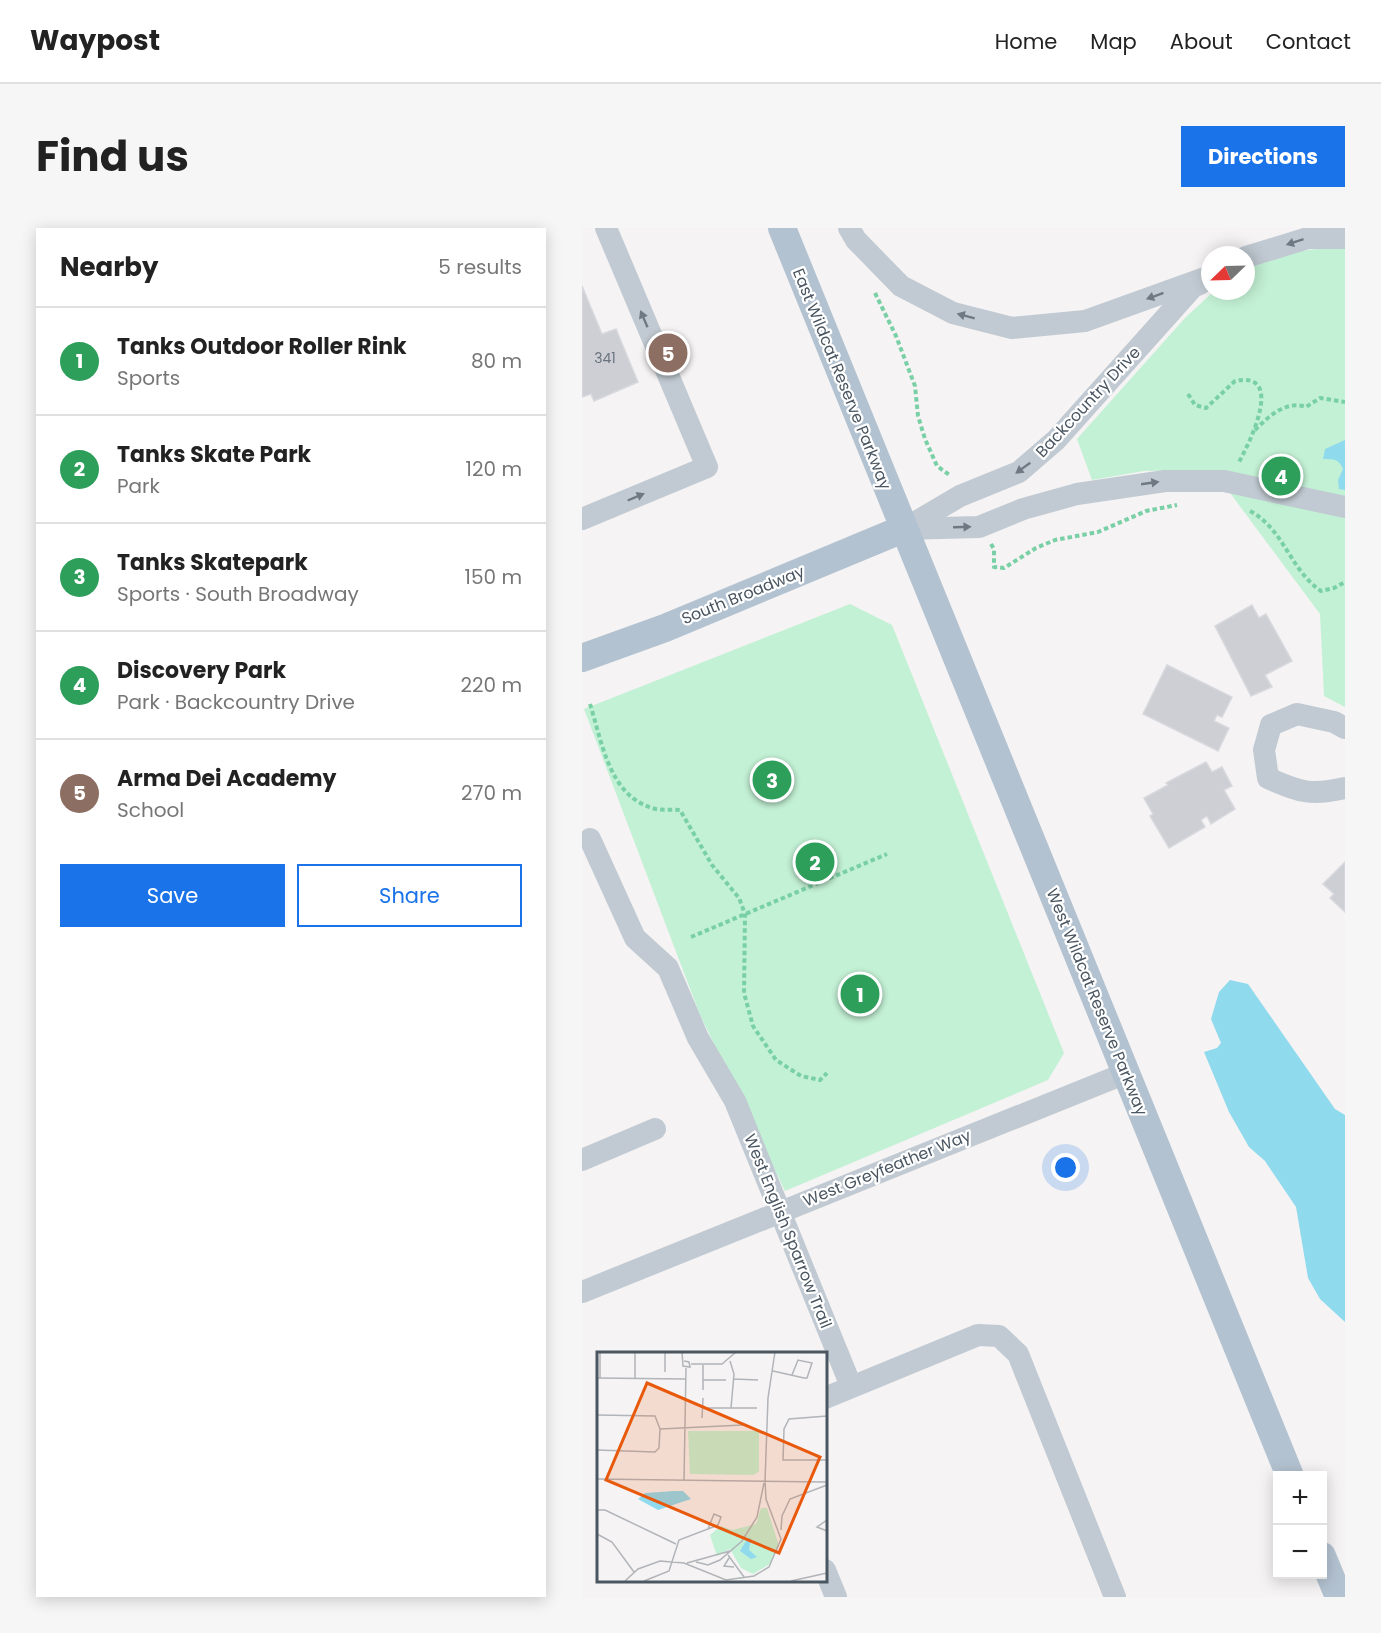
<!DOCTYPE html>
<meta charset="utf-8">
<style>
:root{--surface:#fff;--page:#f6f6f6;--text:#222;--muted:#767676;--line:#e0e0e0;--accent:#1a73e8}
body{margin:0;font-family:Poppins,sans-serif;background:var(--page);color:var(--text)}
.controls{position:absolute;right:18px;bottom:18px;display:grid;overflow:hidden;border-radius:0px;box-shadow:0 3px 15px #0003}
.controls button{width:54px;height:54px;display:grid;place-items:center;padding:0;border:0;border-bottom:2px solid var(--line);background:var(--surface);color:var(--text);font:30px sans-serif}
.compass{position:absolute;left:619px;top:18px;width:54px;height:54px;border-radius:50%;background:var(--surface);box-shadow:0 3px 15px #0003;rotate:247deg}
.you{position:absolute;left:484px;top:940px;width:21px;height:21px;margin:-15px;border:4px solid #fff;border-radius:50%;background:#1a73e8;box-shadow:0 0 0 9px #1a73e833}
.badge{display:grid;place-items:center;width:39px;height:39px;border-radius:50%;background:var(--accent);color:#fff;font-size:20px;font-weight:700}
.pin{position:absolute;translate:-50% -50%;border:3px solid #fff;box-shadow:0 2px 6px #0006}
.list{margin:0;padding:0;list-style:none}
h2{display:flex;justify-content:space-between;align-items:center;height:78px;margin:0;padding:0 24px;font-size:26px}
h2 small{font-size:20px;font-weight:400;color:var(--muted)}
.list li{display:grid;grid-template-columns:39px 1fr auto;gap:18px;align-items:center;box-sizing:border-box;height:108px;padding:0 24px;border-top:2px solid var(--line)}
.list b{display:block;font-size:22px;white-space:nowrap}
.list p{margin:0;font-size:20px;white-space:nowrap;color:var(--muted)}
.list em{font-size:20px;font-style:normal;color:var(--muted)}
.actions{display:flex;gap:12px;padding:18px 24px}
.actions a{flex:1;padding:14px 0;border:2px solid var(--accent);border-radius:0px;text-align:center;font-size:21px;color:var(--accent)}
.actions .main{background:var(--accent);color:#fff}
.map{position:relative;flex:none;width:763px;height:1369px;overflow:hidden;border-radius:0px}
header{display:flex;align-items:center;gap:36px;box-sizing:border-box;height:84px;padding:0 30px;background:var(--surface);border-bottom:2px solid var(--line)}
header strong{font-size:28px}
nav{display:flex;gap:33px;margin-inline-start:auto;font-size:21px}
.intro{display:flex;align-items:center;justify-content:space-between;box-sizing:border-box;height:144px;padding:0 36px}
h1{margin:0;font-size:42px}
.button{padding:15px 27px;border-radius:0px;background:var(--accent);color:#fff;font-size:21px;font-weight:700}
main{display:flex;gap:36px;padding:0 36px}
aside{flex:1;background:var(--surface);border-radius:0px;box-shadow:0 3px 15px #0003}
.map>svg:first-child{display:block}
.green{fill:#c3f1d5}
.water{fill:#90daee}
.building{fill:#cdcfd5;stroke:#d7d9de;stroke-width:1.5}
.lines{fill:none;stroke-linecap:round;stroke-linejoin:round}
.path{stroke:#7ad0a6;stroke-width:4;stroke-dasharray:4.5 3;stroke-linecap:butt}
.minor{stroke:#c1cad2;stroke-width:22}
.major{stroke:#b3c2d1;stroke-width:28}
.oneway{fill:#6e7983}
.labels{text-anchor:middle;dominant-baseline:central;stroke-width:4.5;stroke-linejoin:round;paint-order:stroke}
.number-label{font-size:14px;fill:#6b747e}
.street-label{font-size:16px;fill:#4a5661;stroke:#fff}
.inset-road{fill:none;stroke:#b1b4b9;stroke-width:1.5}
.view{fill:#e8590c;fill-opacity:0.15;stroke:#e8590c;stroke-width:3}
.inset-edge{fill:none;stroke:#4a5661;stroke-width:3}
</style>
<header>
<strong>Waypost</strong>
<nav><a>Home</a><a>Map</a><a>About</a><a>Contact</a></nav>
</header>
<div class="intro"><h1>Find us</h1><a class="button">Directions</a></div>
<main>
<aside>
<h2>Nearby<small>5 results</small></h2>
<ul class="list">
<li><span class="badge" style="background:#2e9e5b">1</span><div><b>Tanks Outdoor Roller Rink</b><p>Sports</p></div><em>80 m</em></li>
<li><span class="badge" style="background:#2e9e5b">2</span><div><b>Tanks Skate Park</b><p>Park</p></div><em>120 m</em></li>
<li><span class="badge" style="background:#2e9e5b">3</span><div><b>Tanks Skatepark</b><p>Sports · South Broadway</p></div><em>150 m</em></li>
<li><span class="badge" style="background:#2e9e5b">4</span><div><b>Discovery Park</b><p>Park · Backcountry Drive</p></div><em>220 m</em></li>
<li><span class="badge" style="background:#8d6e63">5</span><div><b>Arma Dei Academy</b><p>School</p></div><em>270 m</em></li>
</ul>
<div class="actions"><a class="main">Save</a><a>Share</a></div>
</aside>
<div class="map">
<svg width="763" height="1369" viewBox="0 0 763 1369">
<rect width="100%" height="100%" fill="#f5f3f3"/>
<!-- green -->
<g class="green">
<path d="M763,17V479L742,468L738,386L631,242L562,243L510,252L495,211L603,90L631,64L664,63V41L712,24Z"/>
<path d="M268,376L310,397L482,825L466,852L203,963L118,787L2,481Z"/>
</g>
<!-- water -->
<g class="water">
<path d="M763,212V262L757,261L756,252L761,241C757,231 752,231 741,231L743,221Z"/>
<path d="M648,752L666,756L753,881L763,887V1094L738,1071L726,1050L714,979L683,933L667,919L647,884L622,824L635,820L639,815L629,791L637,764Z"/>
</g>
<!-- building -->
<g class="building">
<path d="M0,58L20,106L34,101L56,154L12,173L9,166L0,169Z"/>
<path d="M670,377L677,390L684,386L710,433L683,447L690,459L669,468L633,398Z"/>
<path d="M585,437L650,469L640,489L635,487L632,493L647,500L636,523L561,486Z"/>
<path d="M624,534L630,544L640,539L650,558L642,562L653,581L629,596L625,588L619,592L623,599L587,620L568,588L571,586L562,570L586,557L584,555Z"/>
<path d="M763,634V684L748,670L752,666L741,656Z"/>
</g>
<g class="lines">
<!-- path -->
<g class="path">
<path d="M293,65L314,108L333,158L336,188L343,211L355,238L369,248"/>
<path d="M606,166L613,177L624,180L653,153C704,142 667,216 657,234"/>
<path d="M673,202C687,188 704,172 724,179L738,170L763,174"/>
<path d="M668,283C702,301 708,342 739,363L752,360L763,354"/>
<path d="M409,316L412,321V339L422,340L454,320L473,312L516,304L564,283L595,277"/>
<path d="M8,476C20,514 27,567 70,580C78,583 90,581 98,582L130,637L157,670L163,686L162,765L171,798L194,832L219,848L238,852L245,845"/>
<path d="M109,709L305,626"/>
</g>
<!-- minor -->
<g class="minor">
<path d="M267,0L274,12L319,58L371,85L430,100L503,93L628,48"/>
<path d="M664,29L726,10H763"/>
<path d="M0,291L125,239L24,0"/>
<path d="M321,301L397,299L441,281L495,266L583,253H642L763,279"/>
<path d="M322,301L378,268L437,244L474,212L611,59L618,56"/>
<path d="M763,500L752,494L715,486L689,497L682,522L686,550C716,564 730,568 763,560"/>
<path d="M8,611L53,710L86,740L116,810L153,873L269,1158"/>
<path d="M0,932L73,901"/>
<path d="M0,1064L544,845"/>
<path d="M243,1170L396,1107L417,1108L436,1126L533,1369"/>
<path d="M243,1342L254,1369"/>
</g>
<!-- major -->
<g class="major">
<path d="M200,0L708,1248"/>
<path d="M0,430L83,400L321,301"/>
<path d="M740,1328L757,1369"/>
</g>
</g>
<!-- one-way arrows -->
<defs><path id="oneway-solid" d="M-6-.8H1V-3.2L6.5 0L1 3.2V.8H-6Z" transform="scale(1.5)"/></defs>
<g class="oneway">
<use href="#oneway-solid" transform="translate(713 14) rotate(162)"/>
<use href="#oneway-solid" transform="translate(573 68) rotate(160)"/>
<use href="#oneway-solid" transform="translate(384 88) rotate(-165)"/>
<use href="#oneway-solid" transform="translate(62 91) rotate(-113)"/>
<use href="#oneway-solid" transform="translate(441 240) rotate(144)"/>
<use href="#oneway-solid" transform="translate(568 255) rotate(-8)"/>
<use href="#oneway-solid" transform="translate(54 269) rotate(-23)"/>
<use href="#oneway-solid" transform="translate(380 299) rotate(-2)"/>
</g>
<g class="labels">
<!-- number labels -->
<g class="number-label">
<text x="23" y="130">341</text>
</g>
<!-- street labels -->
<g class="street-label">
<text transform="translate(260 151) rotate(68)">East Wildcat Reserve Parkway</text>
<text transform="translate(506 174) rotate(-47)">Backcountry Drive</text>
<text transform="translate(161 367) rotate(-22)">South Broadway</text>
<text transform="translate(515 774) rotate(68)">West Wildcat Reserve Parkway</text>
<text transform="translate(305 940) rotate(-22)">West Greyfeather Way</text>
<text transform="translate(206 1003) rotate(68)">West English Sparrow Trail</text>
</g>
</g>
<!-- overview -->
<g transform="translate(15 1124)">
<rect width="230" height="230" fill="#f5f3f3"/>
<path d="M91,79H162V119L157,123L93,122ZM164,156H170L182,194L173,212L156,222L144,216L133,197L120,204L113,183L124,174L135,178L159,172Z" fill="#c3f1d5"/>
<path d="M77,139H86L94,147L61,158L41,147L48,141ZM154,186L152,198L160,205L154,207L143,199L150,187Z" fill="#90daee"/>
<path class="inset-road" d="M85,0L86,14L93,15L92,10L87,9M133,9L137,22L134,56M94,12H125L139,0M176,19L207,26H210L215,11L201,8L195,23M68,20V0M0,26L89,27M3,26V0M38,27V0M137,27L161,28M106,28H129M106,38V13M106,56H160M0,63L58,64L63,77L62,96L58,100L0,98M230,64L192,67L187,77L186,108H230M105,66L106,46M63,77L146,73M0,127L230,130M87,128L89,16M168,129L171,46L178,0M0,158H8L79,192M230,168L220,175L230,179M184,178L185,164L193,147L230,133M0,182L15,190L37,220M131,203L147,225M132,206L127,214L137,215M99,210L111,213L123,208L145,189L160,165L167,131M90,211L133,199M28,229L41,217L63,209L87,211L129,228L157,224L172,215L184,187L169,147L168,129M47,229L72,219L82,188L111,177L117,162L124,165L121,173L111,177M194,229L230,221"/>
<path class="view" d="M50,31L223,105L182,201L9,128Z"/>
<rect width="230" height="230" class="inset-edge"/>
</g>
</svg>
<div class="controls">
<button>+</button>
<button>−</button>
</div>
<svg class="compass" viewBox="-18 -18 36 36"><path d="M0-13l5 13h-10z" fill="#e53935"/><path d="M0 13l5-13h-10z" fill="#767676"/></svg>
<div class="you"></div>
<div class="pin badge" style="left:278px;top:766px;background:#2e9e5b">1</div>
<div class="pin badge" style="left:233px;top:634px;background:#2e9e5b">2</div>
<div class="pin badge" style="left:190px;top:552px;background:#2e9e5b">3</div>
<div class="pin badge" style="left:699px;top:248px;background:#2e9e5b">4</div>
<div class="pin badge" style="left:86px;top:125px;background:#8d6e63">5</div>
</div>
</main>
